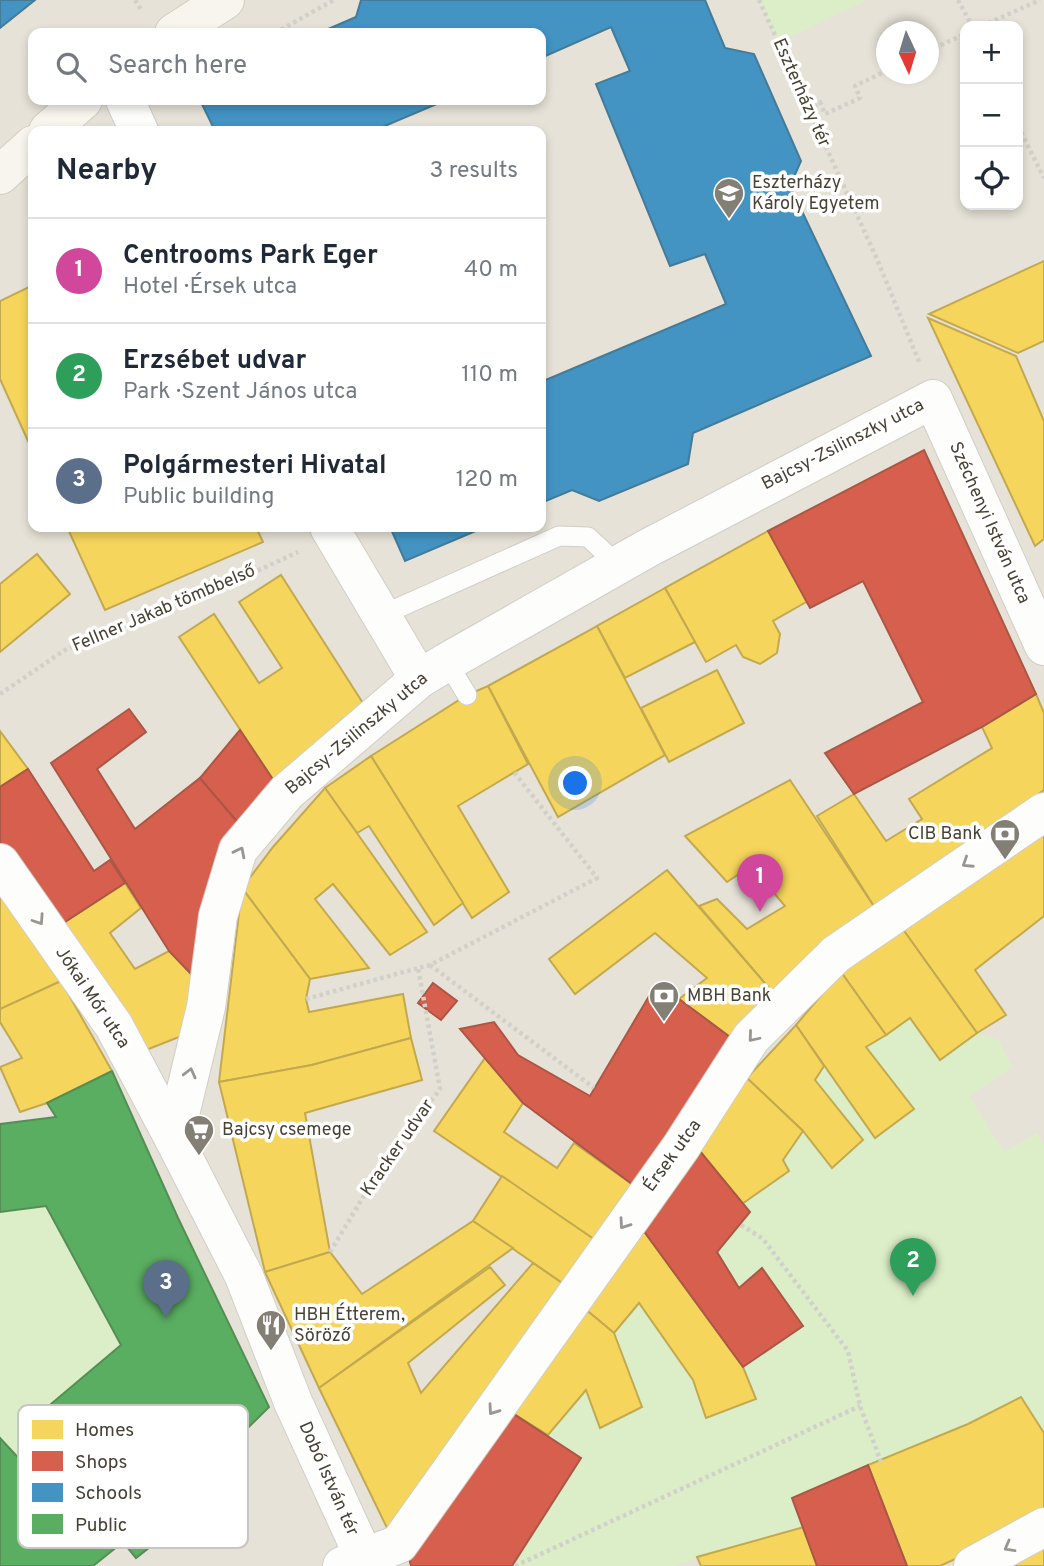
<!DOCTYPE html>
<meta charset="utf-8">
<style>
:root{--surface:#fff;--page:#f6f6f7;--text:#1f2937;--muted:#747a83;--line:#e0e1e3;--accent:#d93025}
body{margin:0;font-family:Overpass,sans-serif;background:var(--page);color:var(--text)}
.controls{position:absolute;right:21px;top:21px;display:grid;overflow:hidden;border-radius:14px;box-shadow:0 4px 10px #0003}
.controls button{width:63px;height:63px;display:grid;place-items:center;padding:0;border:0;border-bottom:2px solid var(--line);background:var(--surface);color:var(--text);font:35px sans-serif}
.compass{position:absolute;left:876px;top:21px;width:63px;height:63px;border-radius:50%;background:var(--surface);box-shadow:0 4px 10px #0003;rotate:176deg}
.you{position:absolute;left:576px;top:784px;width:24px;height:24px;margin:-18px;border:5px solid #fff;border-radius:50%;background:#1a73e8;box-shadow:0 0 0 10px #1a73e833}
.badge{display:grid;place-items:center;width:46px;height:46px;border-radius:50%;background:var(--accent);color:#fff;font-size:23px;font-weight:700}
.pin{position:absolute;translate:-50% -58px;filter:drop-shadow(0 2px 4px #0008)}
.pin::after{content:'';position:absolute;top:37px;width:24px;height:21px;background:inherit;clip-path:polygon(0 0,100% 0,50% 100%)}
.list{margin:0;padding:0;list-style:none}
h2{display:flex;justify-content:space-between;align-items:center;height:91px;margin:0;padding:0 28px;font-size:30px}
h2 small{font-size:23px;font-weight:400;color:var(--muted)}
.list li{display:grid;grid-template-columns:46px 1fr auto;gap:21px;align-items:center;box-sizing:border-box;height:105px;padding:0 28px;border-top:2px solid var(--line)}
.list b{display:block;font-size:26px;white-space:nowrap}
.list p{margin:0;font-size:23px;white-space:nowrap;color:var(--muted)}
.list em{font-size:23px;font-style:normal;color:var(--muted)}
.icon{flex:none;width:38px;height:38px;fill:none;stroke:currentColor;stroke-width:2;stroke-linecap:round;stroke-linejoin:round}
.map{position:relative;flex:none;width:1044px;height:1566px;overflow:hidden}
.search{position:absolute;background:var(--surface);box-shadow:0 4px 10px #0003;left:28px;top:28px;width:518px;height:77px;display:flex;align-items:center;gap:18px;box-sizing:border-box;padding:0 24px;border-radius:14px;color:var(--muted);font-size:26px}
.panel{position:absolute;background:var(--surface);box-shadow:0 4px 10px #0003;left:28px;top:126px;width:518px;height:406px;border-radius:14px}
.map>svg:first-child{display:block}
.residential{fill:#e6e2d7;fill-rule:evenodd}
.green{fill:#dbeec7}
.homes{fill:#f6d55c;stroke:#c2a950;stroke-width:2}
.shops{fill:#d6604d;stroke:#ab5746;stroke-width:2}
.schools{fill:#4393c3;stroke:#447b98;stroke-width:2}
.public{fill:#5aae61;stroke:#558e54;stroke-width:2}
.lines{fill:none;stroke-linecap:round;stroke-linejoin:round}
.lane-casing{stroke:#d0cec7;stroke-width:21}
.street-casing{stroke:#d0cec7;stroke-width:40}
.secondary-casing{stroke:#d1cec0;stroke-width:40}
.path{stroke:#d2d0ca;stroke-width:4.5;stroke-dasharray:3.5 3.5;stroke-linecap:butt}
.lane{stroke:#fdfdfc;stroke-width:19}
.street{stroke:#fdfdfc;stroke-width:38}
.secondary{stroke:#f7f5ee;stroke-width:38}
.oneway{stroke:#99968f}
.labels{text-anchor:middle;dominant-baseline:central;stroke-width:7;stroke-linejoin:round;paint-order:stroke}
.street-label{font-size:18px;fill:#484235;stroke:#fff}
.poi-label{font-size:18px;fill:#484235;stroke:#fff;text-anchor:start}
.key{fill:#fff;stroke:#c8c6c2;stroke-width:2}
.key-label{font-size:19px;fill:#484235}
</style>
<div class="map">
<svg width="1044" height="1566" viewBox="0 0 1044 1566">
<rect width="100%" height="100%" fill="#f2f0ea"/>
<!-- residential -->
<path class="residential" d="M0,0H1044V1566H0ZM965,26H1018V205H965ZM886,32H928V74H886ZM33,33H541V100H33ZM33,131H541V527H33Z"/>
<!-- green -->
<g class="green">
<path d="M759,0H867L778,43Z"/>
<path d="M910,1018L940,1059L977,1033L999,1040L1012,1067L969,1096L1004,1152L1037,1133L1044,1145V1430L968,1424L793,1498L804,1527L674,1566H512L580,1458L548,1435L586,1390L600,1428L642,1407L614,1333L639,1303L693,1380L707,1418L756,1399L743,1367L762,1269L739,1288L717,1252L750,1213L742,1204L783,1160L803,1131L832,1168L815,1080L824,1066L875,1137L914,1109L866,1047Z"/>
<path d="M46,1206L121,1345L26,1425L59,1463L36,1477L0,1438V1212Z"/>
</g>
<!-- homes -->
<g class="homes">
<path d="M1044,261V341L1018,353L929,314Z"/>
<path d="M33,285V452L0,379V301Z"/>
<path d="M928,318L1016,356L1044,421V539L1035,546Z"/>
<path d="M67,527H256L263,542L105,610Z"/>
<path d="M768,531L808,601L773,621L780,634L777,653L760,664L743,657L736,645L706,662L665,588Z"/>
<path d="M37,554L70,594L0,652V584Z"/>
<path d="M281,575L368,711L274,781L179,637L214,614L259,683L282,668L239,602Z"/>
<path d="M665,588L695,642L625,678L597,626Z"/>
<path d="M597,626L665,755L558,817L488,686Z"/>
<path d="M717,670L744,723L669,762L641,708Z"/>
<path d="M488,686L528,764L458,806L509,892L472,918L371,756L467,695Z"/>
<path d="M1036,694L1044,713V790L877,911L817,816L854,794L886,841L922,819L909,799L992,748L982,727Z"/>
<path d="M0,731L28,769L0,787Z"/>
<path d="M371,756L463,903L434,925L369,826L357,833L325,788Z"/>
<path d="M790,780L877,911L775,995L699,906L717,899L747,929L785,906L751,866L727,882L685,836Z"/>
<path d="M325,788L427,932L390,955L333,884L315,899L369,968L310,979L242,888L273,847Z"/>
<path d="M1044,832V916L975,970L1006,1015L977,1033L902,928Z"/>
<path d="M667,870L775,995L730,1037L679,999L707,978L655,933L575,994L549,959Z"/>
<path d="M0,883L61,981L0,1009Z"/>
<path d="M125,883L141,908L110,933L135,969L169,951L194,977L184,1035L141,1052L54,929Z"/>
<path d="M242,888L310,979L306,999L309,1012L403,994L411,1038L312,1065L219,1082Z"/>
<path d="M902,928L977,1033L940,1060L910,1018L886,1035L841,972Z"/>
<path d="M841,972L886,1035L866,1047L914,1109L875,1138L796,1025Z"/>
<path d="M61,981L112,1071L47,1103L20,1112L0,1067L22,1058L0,1022V1009Z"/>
<path d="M796,1025L824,1066L815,1080L863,1140L832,1168L803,1131L747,1078Z"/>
<path d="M411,1038L422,1080L305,1113L330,1252L265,1272L219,1082L312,1065Z"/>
<path d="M485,1058L523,1103L504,1132L557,1168L574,1143L636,1187L598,1242L434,1131Z"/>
<path d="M747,1078L803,1131L783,1160L789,1171L742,1204L699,1150Z"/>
<path d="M502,1176L598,1242L565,1285L473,1221Z"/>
<path d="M473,1221L513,1248L319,1388L265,1272L330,1252L362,1294Z"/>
<path d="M643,1230L743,1367L756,1399L706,1418L693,1380L639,1303L614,1333L584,1308Z"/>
<path d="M533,1263L565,1285L390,1534L319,1388L490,1267L505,1285L408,1363L421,1393Z"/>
<path d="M584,1308L614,1333L642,1407L600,1428L586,1390L548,1435L506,1409Z"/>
<path d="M1021,1397L1044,1433V1511L986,1545L940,1566H907L868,1465L968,1424Z"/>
<path d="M804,1527L817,1566H701L697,1557Z"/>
<path d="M1044,1539V1566H992Z"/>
</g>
<!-- shops -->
<g class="shops">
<path d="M924,450L1036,694L982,727L854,794L825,753L923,702L863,581L810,608L768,531Z"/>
<path d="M129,709L146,732L97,769L135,829L200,778L240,825L194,977L169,951L51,763Z"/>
<path d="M240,730L274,781L240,825L200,778Z"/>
<path d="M28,769L94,871L110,860L125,883L54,929L0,845V787Z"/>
<path d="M433,983L457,1001L441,1020L418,1003Z"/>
<path d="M655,986L679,999L730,1037L636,1187L523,1103L460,1029L494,1022L518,1055L590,1096Z"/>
<path d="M699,1150L750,1212L717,1252L739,1288L762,1268L803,1326L743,1367L643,1230Z"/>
<path d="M506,1409L581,1458L512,1566H411L408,1554Z"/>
<path d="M868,1465L907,1566H817L792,1498Z"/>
</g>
<!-- schools -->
<g class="schools">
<path d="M0,0H35L0,28Z"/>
<path d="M361,0H705L725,48L754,54L801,161L790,186L871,356L693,433L688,464L599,501L572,490L541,503V382L726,304L705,254L670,266L596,84L630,71L611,27L541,58V33H319L356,17Z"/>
<path d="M200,100H446L373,131H215Z"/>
<path d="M390,527H485L405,561Z"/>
</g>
<!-- public -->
<path class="public" d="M112,1071L178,1218L269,1407L195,1480L210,1500L136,1558L123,1542L93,1566H0V1438L36,1477L59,1463L26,1425L121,1345L46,1206L0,1212V1124L56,1117L47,1103Z"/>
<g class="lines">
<!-- lane casing -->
<g class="lane-casing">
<g id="lane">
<path d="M380,616L559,536L588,537L618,565"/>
<path d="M447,662L467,695"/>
</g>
</g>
<!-- street casing -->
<g class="street-casing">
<g id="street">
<path d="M125,100L139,131"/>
<path d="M329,527L419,679"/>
<path d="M0,863L114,1026L174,1139L244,1276L293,1402L368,1566"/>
<path d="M174,1139L206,1007L218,916L238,850L287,792L419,679L447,662L648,548L933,399L1044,646"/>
<path d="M342,1566L399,1544L681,1147L751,1038L836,954L1044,812"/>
<path d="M973,1566L1044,1527"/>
</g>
</g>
<!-- secondary casing -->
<g class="secondary-casing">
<g id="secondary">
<path d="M174,33L225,0"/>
<path d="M48,131L83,100"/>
<path d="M0,175L33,145"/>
</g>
</g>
<!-- path -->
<g class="path">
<path d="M135,0L142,11"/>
<path d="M759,0L877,259L920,364"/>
<path d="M958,0L972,26"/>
<path d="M982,26L1040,0"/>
<path d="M275,33L334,0"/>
<path d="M928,51L965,34"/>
<path d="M808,110L820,102L825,114L860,98L855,86L886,71"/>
<path d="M1018,126L1044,178"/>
<path d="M0,694L65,650L218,589L298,552"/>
<path d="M430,965L594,1088"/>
<path d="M306,999L418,968"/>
<path d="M741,1225L763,1239L848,1351L860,1406L881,1462"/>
<path d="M330,1252L374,1179L440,1089L418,968L430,965L597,878L514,772"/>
<path d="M515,1566L860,1406"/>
</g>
<!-- lane -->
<use href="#lane" class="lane"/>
<!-- street -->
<use href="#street" class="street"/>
<!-- secondary -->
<use href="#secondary" class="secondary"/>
</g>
<!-- one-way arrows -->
<defs><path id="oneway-chevron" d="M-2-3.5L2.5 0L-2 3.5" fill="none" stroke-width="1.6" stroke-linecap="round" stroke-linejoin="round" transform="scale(1.75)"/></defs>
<g class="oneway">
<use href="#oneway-chevron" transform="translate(240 852) rotate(-63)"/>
<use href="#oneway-chevron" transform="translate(967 863) rotate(147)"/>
<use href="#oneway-chevron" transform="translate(39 920) rotate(56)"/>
<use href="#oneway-chevron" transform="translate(753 1037) rotate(130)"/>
<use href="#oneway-chevron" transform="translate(190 1073) rotate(-76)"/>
<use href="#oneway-chevron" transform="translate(624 1224) rotate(125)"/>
<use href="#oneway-chevron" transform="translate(493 1410) rotate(125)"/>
<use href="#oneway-chevron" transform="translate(1009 1547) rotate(151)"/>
</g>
<!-- icons -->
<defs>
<g id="university-pin" transform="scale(1.575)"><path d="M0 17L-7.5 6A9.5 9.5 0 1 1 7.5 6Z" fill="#847f74" stroke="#fff"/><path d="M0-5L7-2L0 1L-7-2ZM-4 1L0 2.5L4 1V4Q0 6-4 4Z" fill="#fff"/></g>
<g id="bank-pin" transform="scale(1.575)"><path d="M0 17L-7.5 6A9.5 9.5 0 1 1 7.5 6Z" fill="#847f74" stroke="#fff"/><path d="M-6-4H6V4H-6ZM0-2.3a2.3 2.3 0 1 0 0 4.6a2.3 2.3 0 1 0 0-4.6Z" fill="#fff"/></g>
<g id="supermarket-pin" transform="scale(1.575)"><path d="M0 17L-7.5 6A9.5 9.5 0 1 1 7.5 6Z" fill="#847f74" stroke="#fff"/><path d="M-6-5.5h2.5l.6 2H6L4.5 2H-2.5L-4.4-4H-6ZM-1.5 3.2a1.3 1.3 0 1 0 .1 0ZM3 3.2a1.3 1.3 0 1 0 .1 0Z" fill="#fff"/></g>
<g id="restaurant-pin" transform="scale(1.575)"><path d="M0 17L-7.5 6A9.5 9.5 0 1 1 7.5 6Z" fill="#847f74" stroke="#fff"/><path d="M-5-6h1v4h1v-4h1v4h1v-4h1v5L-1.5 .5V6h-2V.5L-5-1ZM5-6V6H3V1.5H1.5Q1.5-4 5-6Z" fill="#fff"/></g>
</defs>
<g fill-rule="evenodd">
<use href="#university-pin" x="729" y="193"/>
<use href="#bank-pin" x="1005" y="834"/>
<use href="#bank-pin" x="664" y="996"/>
<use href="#supermarket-pin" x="199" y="1130"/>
<use href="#restaurant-pin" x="271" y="1325"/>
</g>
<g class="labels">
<!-- street labels -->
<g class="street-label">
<text transform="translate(801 93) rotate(66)">Eszterházy tér</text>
<text transform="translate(843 445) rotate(-27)">Bajcsy-Zsilinszky utca</text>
<text transform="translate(989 523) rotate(66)">Széchenyi István utca</text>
<text transform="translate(164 609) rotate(-23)">Fellner Jakab tömbbelső</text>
<text transform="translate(357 734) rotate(-40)">Bajcsy-Zsilinszky utca</text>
<text transform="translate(92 998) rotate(56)">Jókai Mór utca</text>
<text transform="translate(398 1148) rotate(-55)">Kracker udvar</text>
<text transform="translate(673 1156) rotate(-54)">Érsek utca</text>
<text transform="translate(328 1479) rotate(66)">Dobó István tér</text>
</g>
<!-- poi labels -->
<g class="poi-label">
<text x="752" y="183">Eszterházy<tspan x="752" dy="21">Károly Egyetem</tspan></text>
<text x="982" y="834" text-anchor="end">CIB Bank</text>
<text x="687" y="996">MBH Bank</text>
<text x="222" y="1130">Bajcsy csemege</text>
<text x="294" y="1315">HBH Étterem,<tspan x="294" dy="21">Söröző</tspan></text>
</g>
</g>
<!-- legend -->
<rect x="18" y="1405" width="230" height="143" rx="10" class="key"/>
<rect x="32" y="1420" width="31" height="19" fill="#f6d55c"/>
<rect x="32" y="1451" width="31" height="20" fill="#d6604d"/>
<rect x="32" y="1483" width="31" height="19" fill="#4393c3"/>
<rect x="32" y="1514" width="31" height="20" fill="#5aae61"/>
<g class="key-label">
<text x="75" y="1436">Homes</text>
<text x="75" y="1468">Shops</text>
<text x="75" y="1499">Schools</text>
<text x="75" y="1531">Public</text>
</g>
</svg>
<div class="controls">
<button>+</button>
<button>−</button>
<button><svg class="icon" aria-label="locate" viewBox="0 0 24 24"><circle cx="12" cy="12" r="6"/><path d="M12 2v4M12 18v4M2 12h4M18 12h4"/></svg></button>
</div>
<svg class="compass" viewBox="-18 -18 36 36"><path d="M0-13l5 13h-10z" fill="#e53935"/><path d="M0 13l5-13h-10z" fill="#747a83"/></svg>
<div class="you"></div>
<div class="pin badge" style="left:760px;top:912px;background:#d1479c">1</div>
<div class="pin badge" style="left:913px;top:1296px;background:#2e9e5b">2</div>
<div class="pin badge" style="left:166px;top:1318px;background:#5c6f8a">3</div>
<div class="search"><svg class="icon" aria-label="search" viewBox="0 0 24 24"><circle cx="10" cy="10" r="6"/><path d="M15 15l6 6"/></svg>Search here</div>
<section class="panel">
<h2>Nearby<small>3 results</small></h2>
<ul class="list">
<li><span class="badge" style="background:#d1479c">1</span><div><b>Centrooms Park Eger</b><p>Hotel · Érsek utca</p></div><em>40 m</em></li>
<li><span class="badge" style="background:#2e9e5b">2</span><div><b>Erzsébet udvar</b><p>Park · Szent János utca</p></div><em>110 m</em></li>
<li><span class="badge" style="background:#5c6f8a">3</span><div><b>Polgármesteri Hivatal</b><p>Public building</p></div><em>120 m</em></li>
</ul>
</section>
</div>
